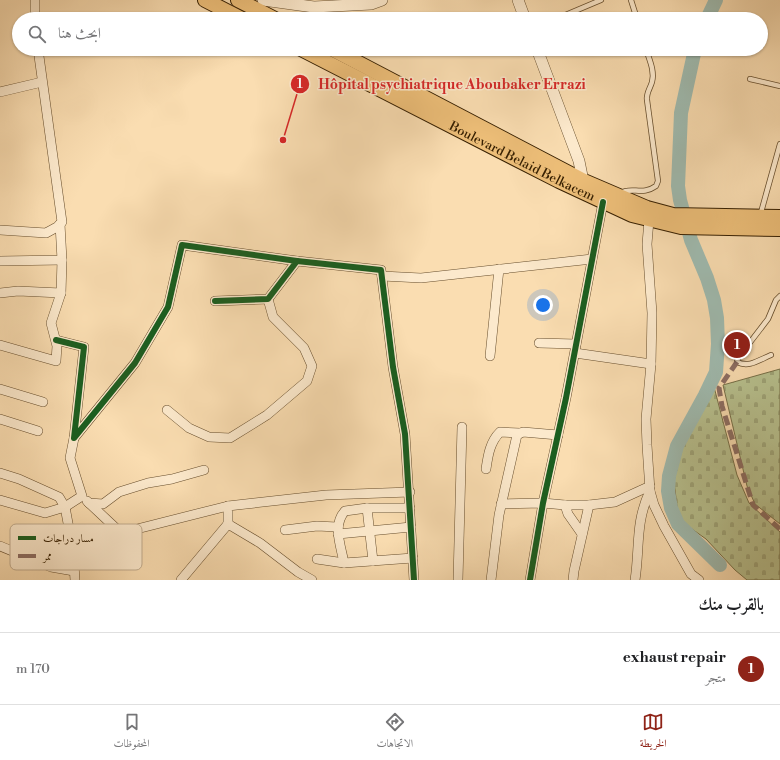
<!DOCTYPE html>
<html lang="ar">
<meta charset="utf-8">
<style>
:root{--surface:#fff;--page:#f2f2f2;--text:#202124;--muted:#757577;--line:#e0e0e0;--accent:#8f2418}
body{margin:0;font-family:"Libre Bodoni",Amiri,serif;background:var(--page);color:var(--text);direction:rtl}
.you{position:absolute;left:543px;top:305px;width:14px;height:14px;margin:-10px;border:3px solid #fff;border-radius:50%;background:#1a73e8;box-shadow:0 0 0 6px #1a73e833}
.badge{display:grid;place-items:center;width:26px;height:26px;border-radius:50%;background:var(--accent);color:#fff;font-size:13px;font-weight:700}
.pin{position:absolute;translate:-50% -50%;border:2px solid #fff;box-shadow:0 1px 4px #0006}
.list{margin:0;padding:0;list-style:none}
h2{display:flex;justify-content:space-between;align-items:center;height:52px;margin:0;padding:0 16px;font-size:17px}
h2 small{font-size:13px;font-weight:400;color:var(--muted)}
.list li{display:grid;grid-template-columns:26px 1fr auto;gap:12px;align-items:center;box-sizing:border-box;height:72px;padding:0 16px;border-top:1px solid var(--line)}
.list b{display:block;font-size:15px;white-space:nowrap}
.list p{margin:0;font-size:13px;white-space:nowrap;color:var(--muted)}
.list em{font-size:13px;font-style:normal;color:var(--muted)}
.icon{flex:none;width:22px;height:22px;fill:none;stroke:currentColor;stroke-width:2;stroke-linecap:round;stroke-linejoin:round}
.map{position:relative;flex:none;width:780px;height:580px;overflow:hidden;direction:ltr}
.search{position:absolute;background:var(--surface);box-shadow:0 1px 3px #0004;left:12px;right:12px;top:12px;height:44px;display:flex;align-items:center;gap:10px;box-sizing:border-box;padding:0 14px;border-radius:22px;color:var(--muted);font-size:15px}
.sheet{height:124px;background:var(--surface)}
nav{display:flex;justify-content:space-around;align-items:center;box-sizing:border-box;height:56px;border-top:1px solid var(--line);background:var(--surface);font-size:11px;color:var(--muted)}
nav a{display:grid;justify-items:center;gap:2px}
nav .on{color:var(--accent)}
.map>svg:first-child{display:block}
.cemetery{fill:url(#cemetery-stones);stroke:#777048}
.lines{fill:none;stroke-linecap:round;stroke-linejoin:round}
.river{stroke:#9fbbb0;stroke-width:14}
.service-casing{stroke:#674e2d;stroke-width:6}
.minor-casing{stroke:#674e2d;stroke-width:10}
.tertiary-casing{stroke:#674e2d;stroke-width:12}
.primary-casing{stroke:#361f01;stroke-width:16}
.service{stroke:#fce9cc;stroke-width:4.5}
.minor{stroke:#fce9cc;stroke-width:9}
.tertiary{stroke:#fce9cc;stroke-width:11}
.primary{stroke:#edbe78;stroke-width:14}
.quiet{stroke:#8d6e63;stroke-width:5;stroke-dasharray:10 5;stroke-linecap:butt}
.cycleway-casing{stroke:#fce9cc;stroke-width:8}
.cycleway{stroke:#1b5e20;stroke-width:6}
.labels{text-anchor:middle;dominant-baseline:central;stroke-width:3;stroke-linejoin:round;paint-order:stroke}
.street-label{font-size:13px;fill:#361f01;stroke:#fce9cc}
.key{fill:#fce9cc;stroke:#c1ac8f;stroke-width:1}
.key-label{font-size:11px;fill:#361f01}
.leader{fill:none;stroke:#d62828;stroke-width:1.5}
.callout-dot{fill:#d62828;stroke:#fce9cc;stroke-width:1.5}
.mark-label{font-size:12px;text-anchor:middle;font-weight:bold;fill:#fff}
.callout-label{font-size:14px;text-anchor:middle;font-weight:bold;fill:#d62828;stroke:#fce9cc;stroke-width:3;stroke-linejoin:round;paint-order:stroke}
</style>
<div class="map">
<svg width="780" height="580" viewBox="0 0 780 580">
<defs>
<pattern id="cemetery-stones" width="16" height="16" patternUnits="userSpaceOnUse"><rect width="16" height="16" fill="#b8c290"/><path d="M2 7V4a2 2 0 0 1 4 0v3zM10 15v-3a2 2 0 0 1 4 0v3z" fill="#9fa67a"/></pattern>
</defs>
<rect width="100%" height="100%" fill="#faddb1"/>
<filter id="stains"><feTurbulence type="fractalNoise" baseFrequency=".005" numOctaves="4"/><feColorMatrix values="0 0 0 0 .2 0 0 0 0 .09 0 0 0 0 .02 0 0 0 .5 -.17"/></filter>
<radialGradient id="worn" r=".72"><stop offset=".6" stop-color="#630" stop-opacity="0"/><stop offset="1" stop-color="#630" stop-opacity=".3"/></radialGradient>
<!-- cemetery -->
<g class="cemetery">
<path d="M780,369V524L755,504L747,486L723,385Z"/>
<path d="M713,383L737,475L749,503L780,532V580H747L735,570L706,539L685,524L678,514L674,482L680,448Z"/>
</g>
<g class="lines">
<!-- river -->
<g class="river">
<path d="M707,19L716,0"/>
<path d="M695,49L681,113L678,186L680,200L691,240L707,278L714,300L717,318L718,344L716,372L705,395L677,446L669,476L668,491L671,508L678,524L720,565"/>
</g>
<!-- service casing -->
<g class="service-casing">
<g id="service">
<path d="M631,0L637,19"/>
<path d="M563,16L601,0"/>
<path d="M750,79L780,86"/>
<path d="M620,193C632,186 642,196 656,186L658,181L647,100C646,93 650,89 652,82C655,71 649,59 646,49"/>
<path d="M760,216L780,144"/>
<path d="M771,355C759,360 749,368 737,362L738,358L768,319L776,300L780,296"/>
</g>
</g>
<!-- minor casing -->
<g class="minor-casing">
<g id="minor">
<path d="M35,0V19"/>
<path d="M0,92L42,82"/>
<path d="M649,220L647,244L652,313L651,364L646,419L647,445L650,491L654,505L664,526L691,574L699,580"/>
<path d="M0,230L46,233L57,227L62,222L38,49"/>
<path d="M0,261L62,260L60,224"/>
<path d="M297,261L381,270L393,367L405,434L414,580"/>
<path d="M382,276L421,278L592,259"/>
<path d="M0,293L18,291L61,293L51,323L57,346L56,361L0,345"/>
<path d="M61,293L62,260"/>
<path d="M56,340L84,347L74,438L135,363L168,307L182,245L297,261L268,299L215,301"/>
<path d="M539,343L576,344"/>
<path d="M575,353L651,364"/>
<path d="M490,356L499,269"/>
<path d="M0,389L43,402"/>
<path d="M167,410L189,428L209,437L230,438L267,415L307,381L312,366L304,348L273,317L268,299"/>
<path d="M0,419L38,431"/>
<path d="M486,469C488,455 490,442 500,432L520,433"/>
<path d="M0,473L19,479L59,497L65,507L73,550L75,580"/>
<path d="M0,500L45,513L65,507L82,496L70,458L74,438"/>
<path d="M87,501L89,503L103,504L119,492L148,483L172,479L204,470"/>
<path d="M89,503L121,533L228,506"/>
<path d="M501,504L543,503L565,505"/>
<path d="M367,508L373,561"/>
<path d="M228,524V506L326,495L410,492"/>
<path d="M285,530L317,526L337,527"/>
<path d="M338,534L411,527"/>
<path d="M582,534L568,514L565,505H589L615,502L650,486"/>
<path d="M0,546L51,567L74,571"/>
<path d="M317,559L344,563L413,558"/>
<path d="M344,563C341,546 332,525 345,511L367,508H410"/>
<path d="M181,580L228,524L260,543L298,572L312,580"/>
<path d="M458,580L462,427"/>
<path d="M491,580L499,515L517,435L523,432L558,435"/>
<path d="M530,580L543,503L566,398L603,202"/>
<path d="M573,580L574,571L589,505"/>
<path d="M635,580C640,548 635,522 650,491"/>
</g>
</g>
<!-- tertiary casing -->
<g class="tertiary-casing">
<g id="tertiary">
<path d="M263,0L314,7L371,4L382,0"/>
<path d="M518,0L525,19"/>
<path d="M537,49L579,161L584,186"/>
</g>
</g>
<!-- primary casing -->
<g class="primary-casing">
<g id="primary">
<path d="M205,0L242,19"/>
<path d="M238,0L275,19"/>
<path id="s1" d="M301,49L559,181L632,215L681,227L780,229"/>
<path d="M332,49L584,181L647,208L673,215L780,217"/>
</g>
</g>
<!-- service -->
<use href="#service" class="service"/>
<!-- minor -->
<use href="#minor" class="minor"/>
<!-- tertiary -->
<use href="#tertiary" class="tertiary"/>
<!-- primary -->
<use href="#primary" class="primary"/>
<!-- quiet -->
<path class="quiet" d="M737,362L719,388L722,406L753,505L780,529"/>
<!-- cycleway casing -->
<g class="cycleway-casing">
<g id="cycleway">
<path d="M297,261L381,270L393,367L405,434L414,580"/>
<path d="M56,340L84,347L74,438L135,363L168,307L182,245L297,261L268,299L215,301"/>
<path d="M530,580L543,503L566,398L603,202"/>
</g>
</g>
<!-- cycleway -->
<use href="#cycleway" class="cycleway"/>
</g>
<g class="labels">
<!-- street labels -->
<g class="street-label">
<text stroke="none"><textPath href="#s1" startOffset="248">Boulevard Belaid Belkacem</textPath></text>
</g>
</g>
<!-- legend -->
<rect x="10" y="524" width="132" height="46" rx="6" class="key"/>
<rect x="18" y="536" width="18" height="4" fill="#1b5e20"/>
<rect x="18" y="554" width="18" height="4" fill="#8d6e63"/>
<g class="key-label">
<text x="43" y="542">مسار دراجات</text>
<text x="43" y="560">ممر</text>
</g>
<!-- callouts -->
<path class="leader" d="M283 140L300 84"/>
<g class="callout-dot">
<circle cx="283" cy="140" r="4"/>
<circle cx="300" cy="84" r="10"/>
</g>
<g class="mark-label">
<text x="300" y="88">1</text>
</g>
<g class="callout-label">
<text x="452" y="89">Hôpital psychiatrique Aboubaker Errazi</text>
</g>
<rect width="100%" height="100%" filter="url(#stains)"/>
<rect width="100%" height="100%" fill="url(#worn)"/>
</svg>
<div class="you"></div>
<div class="pin badge" style="left:737px;top:345px">1</div>
<div class="search"><svg class="icon" aria-label="search" viewBox="0 0 24 24"><circle cx="10" cy="10" r="6"/><path d="M15 15l6 6"/></svg>ابحث هنا</div>
</div>
<section class="sheet">
<h2>بالقرب منك<small></small></h2>
<ul class="list">
<li><span class="badge">1</span><div><b>exhaust repair</b><p>متجر</p></div><em>170 m</em></li>
</ul>
</section>
<nav>
<a class="on"><svg class="icon" aria-label="map" viewBox="0 0 24 24"><path d="M3 6l6-2 6 2 6-2v14l-6 2-6-2-6 2zM9 4v14M15 6v14"/></svg>الخريطة</a>
<a><svg class="icon" aria-label="directions" viewBox="0 0 24 24"><path d="M12 3l9 9-9 9-9-9zM9 14v-3h6M13 9l2 2-2 2"/></svg>الاتجاهات</a>
<a><svg class="icon" aria-label="saved" viewBox="0 0 24 24"><path d="M7 4h10v16l-5-4-5 4z"/></svg>المحفوظات</a>
</nav>
